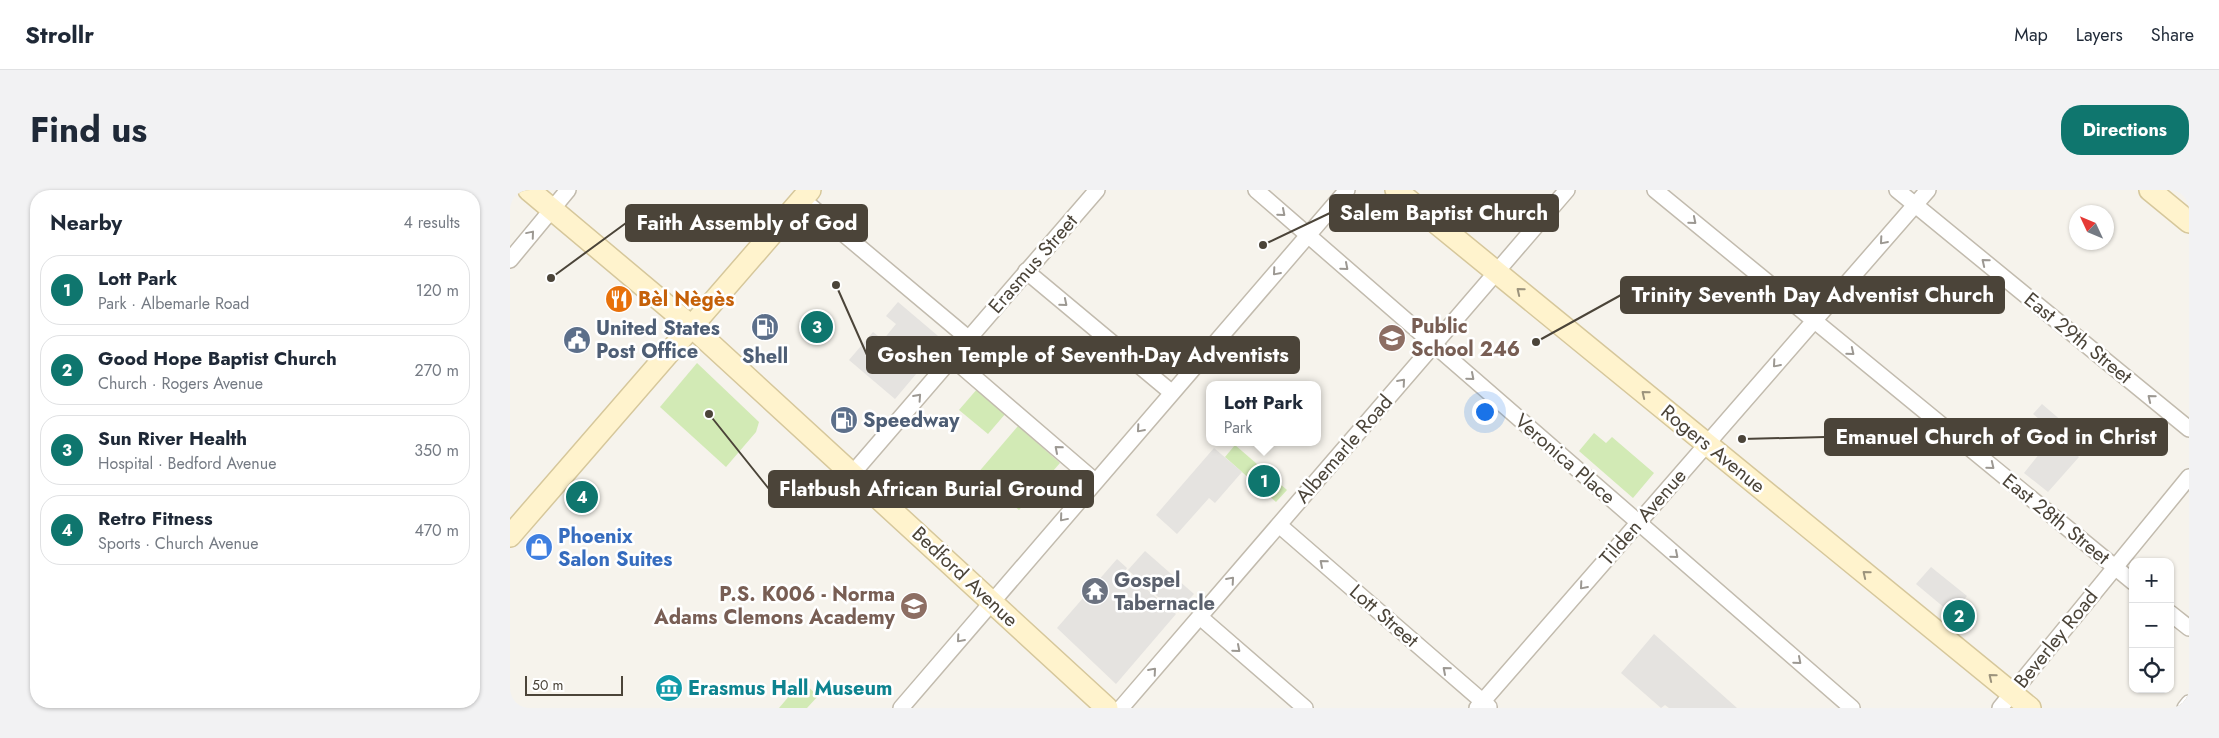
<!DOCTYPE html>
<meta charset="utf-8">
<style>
:root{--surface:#fff;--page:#f2f2f3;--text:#1f2937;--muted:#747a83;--line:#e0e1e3;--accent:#0f766e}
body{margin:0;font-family:Jost,sans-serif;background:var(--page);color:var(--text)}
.controls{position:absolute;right:15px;bottom:15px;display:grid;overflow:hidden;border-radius:10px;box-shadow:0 1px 4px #0004}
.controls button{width:45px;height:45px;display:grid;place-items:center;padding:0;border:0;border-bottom:1px solid var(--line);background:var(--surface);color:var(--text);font:25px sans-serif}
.compass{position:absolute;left:1559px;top:15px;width:45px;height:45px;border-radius:50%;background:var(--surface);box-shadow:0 1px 4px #0004;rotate:314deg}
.scale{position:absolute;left:15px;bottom:12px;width:98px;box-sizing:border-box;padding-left:5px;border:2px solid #4b4439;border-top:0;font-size:14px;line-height:18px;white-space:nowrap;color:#4b4439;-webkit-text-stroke:4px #fff;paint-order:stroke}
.you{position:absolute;left:974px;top:221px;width:18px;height:18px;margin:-12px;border:4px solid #fff;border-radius:50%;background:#1a73e8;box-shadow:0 0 0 8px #1a73e833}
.badge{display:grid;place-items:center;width:32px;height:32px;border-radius:50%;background:var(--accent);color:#fff;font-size:16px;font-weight:700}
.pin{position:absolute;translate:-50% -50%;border:2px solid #fff;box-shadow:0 1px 5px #0006}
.popup{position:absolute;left:696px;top:191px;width:115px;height:65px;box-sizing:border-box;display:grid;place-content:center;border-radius:10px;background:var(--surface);filter:drop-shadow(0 1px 4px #0005);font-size:16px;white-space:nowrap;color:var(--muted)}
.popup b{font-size:19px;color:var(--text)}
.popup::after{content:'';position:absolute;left:50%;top:100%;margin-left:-10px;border:10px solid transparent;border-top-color:var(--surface)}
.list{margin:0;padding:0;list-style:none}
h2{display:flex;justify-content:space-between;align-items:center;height:65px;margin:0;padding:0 20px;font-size:21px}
h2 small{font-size:16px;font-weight:400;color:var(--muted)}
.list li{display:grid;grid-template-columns:32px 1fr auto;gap:15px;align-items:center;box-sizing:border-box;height:70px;margin:0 10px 10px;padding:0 10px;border:1px solid var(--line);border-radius:20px}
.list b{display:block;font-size:19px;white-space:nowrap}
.list p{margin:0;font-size:16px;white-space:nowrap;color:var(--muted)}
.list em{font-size:16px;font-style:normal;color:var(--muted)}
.icon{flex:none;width:28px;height:28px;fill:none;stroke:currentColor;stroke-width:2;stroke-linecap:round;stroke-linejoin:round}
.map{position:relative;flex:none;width:1679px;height:518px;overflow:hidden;border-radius:20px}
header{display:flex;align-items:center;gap:30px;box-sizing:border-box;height:70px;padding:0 25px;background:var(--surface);border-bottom:1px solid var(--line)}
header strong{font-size:24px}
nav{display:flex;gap:28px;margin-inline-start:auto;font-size:18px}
.intro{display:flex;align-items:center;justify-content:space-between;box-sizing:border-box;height:120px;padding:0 30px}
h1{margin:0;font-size:35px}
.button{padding:12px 22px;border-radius:20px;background:var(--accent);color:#fff;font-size:18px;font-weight:700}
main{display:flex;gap:30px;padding:0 30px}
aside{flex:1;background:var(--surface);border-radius:20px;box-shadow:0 1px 4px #0004}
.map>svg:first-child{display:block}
.green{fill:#d2eab5}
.parking{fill:#e5e3e0}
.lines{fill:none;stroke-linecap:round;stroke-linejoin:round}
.street-casing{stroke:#c2bbae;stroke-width:18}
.secondary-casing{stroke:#d6c79b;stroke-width:24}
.street{stroke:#fff;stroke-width:15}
.secondary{stroke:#fff3cd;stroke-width:21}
.oneway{stroke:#9c9892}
.oneway2{stroke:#9c937c}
.labels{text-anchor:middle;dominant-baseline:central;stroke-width:5;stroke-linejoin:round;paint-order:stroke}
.street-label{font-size:20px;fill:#4b4439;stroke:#fff}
.food-label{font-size:20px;font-weight:bold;fill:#c56008;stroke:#fff;text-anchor:start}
.education-label{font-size:20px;font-weight:bold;fill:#785e54;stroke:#fff;text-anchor:start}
.service-label{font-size:20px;font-weight:bold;fill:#4e5e75;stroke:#fff;text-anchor:start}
.shop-label{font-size:20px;font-weight:bold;fill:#366cbe;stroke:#fff;text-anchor:start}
.worship-label{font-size:20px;font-weight:bold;fill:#5b616d;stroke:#fff;text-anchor:start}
.culture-label{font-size:20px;font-weight:bold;fill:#0d838f;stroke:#fff;text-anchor:start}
.leader{fill:none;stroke:#4b4439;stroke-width:2}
.callout-dot{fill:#4b4439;stroke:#fff;stroke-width:2}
.callout{fill:#4b4439;stroke:#4b4439;stroke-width:2}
.callout-label{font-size:21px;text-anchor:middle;font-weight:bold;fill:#fff}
</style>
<header>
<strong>Strollr</strong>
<nav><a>Map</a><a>Layers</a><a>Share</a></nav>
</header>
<div class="intro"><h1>Find us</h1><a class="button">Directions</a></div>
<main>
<aside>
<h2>Nearby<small>4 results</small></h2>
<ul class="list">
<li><span class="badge">1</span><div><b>Lott Park</b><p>Park · Albemarle Road</p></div><em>120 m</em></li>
<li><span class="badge">2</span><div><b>Good Hope Baptist Church</b><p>Church · Rogers Avenue</p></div><em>270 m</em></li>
<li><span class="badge">3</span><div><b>Sun River Health</b><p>Hospital · Bedford Avenue</p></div><em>350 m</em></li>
<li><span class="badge">4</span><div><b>Retro Fitness</b><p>Sports · Church Avenue</p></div><em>470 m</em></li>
</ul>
</aside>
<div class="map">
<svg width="1679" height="518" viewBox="0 0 1679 518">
<rect width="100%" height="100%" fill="#f6f3ec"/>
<!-- green -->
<g class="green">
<path d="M187,173L249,232L246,242L216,277L150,217Z"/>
<path d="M468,198L496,223L478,244L449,220Z"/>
<path d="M508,236L550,273L509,320L467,284Z"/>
<path d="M1084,243L1096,253L1102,247L1144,283L1123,308L1069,261Z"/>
<path d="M725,255L777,300L766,312L715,267Z"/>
<path d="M292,491L308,506L297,518H269Z"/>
</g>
<!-- parking -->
<g class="parking">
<path d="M388,112L434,151L385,209L339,170L363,142L373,150L386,134L376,126Z"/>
<path d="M1532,214L1574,250L1564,262L1569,267L1538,302L1514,283L1546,243L1523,224Z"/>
<path d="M704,258L732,282L705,313L699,308L667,344L646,325Z"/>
<path d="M635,361L684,404L666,423L618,380Z"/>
<path d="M607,369L617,378L615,381L666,424L606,494L547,438Z"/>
<path d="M1421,377L1457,406L1442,424L1406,394Z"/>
<path d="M1144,444L1227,518H1159L1155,515L1151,518L1111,483Z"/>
</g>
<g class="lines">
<!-- street casing -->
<g class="street-casing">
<g id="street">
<path d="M746,0L1342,518"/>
<path d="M1145,0L1623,392"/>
<path d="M1387,0L1679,239"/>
<path d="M292,9L459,149"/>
<path d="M0,70L58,0"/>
<path d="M516,81L661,202"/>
<path d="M442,168L585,291"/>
<path d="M342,284L587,0"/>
<path d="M769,335L979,517"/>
<path d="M1660,423L1679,438"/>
<path d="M690,427L795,518"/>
<path d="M391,518L837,0"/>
<path d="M611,518L1057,0"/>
<path d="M967,518L1418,0"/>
<path d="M1490,518L1679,287"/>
<path d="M1675,518L1679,513"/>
</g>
</g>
<!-- secondary casing -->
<g class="secondary-casing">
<g id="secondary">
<path d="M19,0L181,136L597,518"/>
<path d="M886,0L1520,518"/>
<path d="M1640,0L1679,32"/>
<path d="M0,346L300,0"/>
</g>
</g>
<!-- street -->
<use href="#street" class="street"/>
<!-- secondary -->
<use href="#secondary" class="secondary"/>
</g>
<!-- one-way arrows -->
<defs><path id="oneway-chevron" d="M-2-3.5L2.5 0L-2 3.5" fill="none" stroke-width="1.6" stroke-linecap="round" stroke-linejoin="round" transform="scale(1.25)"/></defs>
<g class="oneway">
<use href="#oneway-chevron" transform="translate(772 23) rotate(41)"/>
<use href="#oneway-chevron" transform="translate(1183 31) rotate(40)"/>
<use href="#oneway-chevron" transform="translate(21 44) rotate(-50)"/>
<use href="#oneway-chevron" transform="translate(1373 51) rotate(131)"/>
<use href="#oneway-chevron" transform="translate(1475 72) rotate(-141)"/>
<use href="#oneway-chevron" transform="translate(835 77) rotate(41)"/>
<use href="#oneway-chevron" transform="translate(766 82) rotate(131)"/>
<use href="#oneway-chevron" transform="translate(554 113) rotate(40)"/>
<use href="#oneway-chevron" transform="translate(1341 162) rotate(39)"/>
<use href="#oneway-chevron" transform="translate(1266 174) rotate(131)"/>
<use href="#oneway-chevron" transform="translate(961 187) rotate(41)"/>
<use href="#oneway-chevron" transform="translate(892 192) rotate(-49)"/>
<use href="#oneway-chevron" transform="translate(408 207) rotate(-48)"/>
<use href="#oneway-chevron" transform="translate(1641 208) rotate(-141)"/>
<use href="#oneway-chevron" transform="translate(630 239) rotate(131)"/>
<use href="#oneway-chevron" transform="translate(548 259) rotate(-139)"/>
<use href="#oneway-chevron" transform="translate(1481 276) rotate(39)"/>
<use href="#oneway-chevron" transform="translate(553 328) rotate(130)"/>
<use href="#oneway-chevron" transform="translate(1165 365) rotate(41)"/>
<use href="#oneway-chevron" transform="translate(813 373) rotate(-139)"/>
<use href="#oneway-chevron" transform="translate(721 390) rotate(-49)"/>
<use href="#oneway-chevron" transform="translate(1073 396) rotate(131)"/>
<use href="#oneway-chevron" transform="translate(450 449) rotate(131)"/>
<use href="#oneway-chevron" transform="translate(727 459) rotate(41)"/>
<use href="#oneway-chevron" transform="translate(1288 471) rotate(41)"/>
<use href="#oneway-chevron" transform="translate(936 480) rotate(-139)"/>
<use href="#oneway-chevron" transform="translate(643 481) rotate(-49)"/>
</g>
<g class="oneway2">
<use href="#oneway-chevron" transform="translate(1010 101) rotate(-141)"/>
<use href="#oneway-chevron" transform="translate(1135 204) rotate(-141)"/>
<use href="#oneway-chevron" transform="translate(1356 384) rotate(-141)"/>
<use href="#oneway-chevron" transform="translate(1482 487) rotate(-141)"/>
</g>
<!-- icons -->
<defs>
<g id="restaurant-disc" transform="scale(1.4375)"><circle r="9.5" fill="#e8710a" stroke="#fff"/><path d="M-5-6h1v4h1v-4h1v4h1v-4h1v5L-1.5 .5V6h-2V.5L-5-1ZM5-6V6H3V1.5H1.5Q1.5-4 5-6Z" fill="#fff"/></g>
<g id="fuel-disc" transform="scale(1.4375)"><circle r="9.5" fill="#5c6f8a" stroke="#fff"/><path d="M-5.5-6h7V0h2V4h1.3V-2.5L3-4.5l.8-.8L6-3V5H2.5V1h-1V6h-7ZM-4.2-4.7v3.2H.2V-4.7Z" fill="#fff"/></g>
<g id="school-disc" transform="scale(1.4375)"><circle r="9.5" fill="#8d6e63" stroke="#fff"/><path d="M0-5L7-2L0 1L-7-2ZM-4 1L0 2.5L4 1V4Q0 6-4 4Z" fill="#fff"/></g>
<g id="civic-disc" transform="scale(1.4375)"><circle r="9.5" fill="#5c6f8a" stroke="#fff"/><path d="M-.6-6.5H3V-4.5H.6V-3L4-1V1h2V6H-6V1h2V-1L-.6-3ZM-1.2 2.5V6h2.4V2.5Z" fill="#fff"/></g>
<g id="shop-disc" transform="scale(1.4375)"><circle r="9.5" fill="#3f7fe0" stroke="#fff"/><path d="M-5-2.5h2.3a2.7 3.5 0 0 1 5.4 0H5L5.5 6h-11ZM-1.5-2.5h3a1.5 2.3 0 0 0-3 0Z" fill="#fff"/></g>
<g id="temple-disc" transform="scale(1.4375)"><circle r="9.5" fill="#6b7280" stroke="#fff"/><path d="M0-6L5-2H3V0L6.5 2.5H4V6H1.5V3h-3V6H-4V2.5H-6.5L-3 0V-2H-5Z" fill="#fff"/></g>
<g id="museum-disc" transform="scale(1.4375)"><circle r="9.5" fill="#0f9aa8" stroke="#fff"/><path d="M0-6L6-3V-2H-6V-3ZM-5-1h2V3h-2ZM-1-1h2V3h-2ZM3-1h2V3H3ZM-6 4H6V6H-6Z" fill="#fff"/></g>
</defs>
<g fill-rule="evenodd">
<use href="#restaurant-disc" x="109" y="109"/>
<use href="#fuel-disc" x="255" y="137"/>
<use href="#school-disc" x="882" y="148"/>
<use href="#civic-disc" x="67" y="150"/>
<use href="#fuel-disc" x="334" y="230"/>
<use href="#shop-disc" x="29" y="357"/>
<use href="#temple-disc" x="585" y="401"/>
<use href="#school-disc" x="404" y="416"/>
<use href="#museum-disc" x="159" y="498"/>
</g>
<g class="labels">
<!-- street labels -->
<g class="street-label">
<text transform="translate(523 74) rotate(-49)">Erasmus Street</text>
<text transform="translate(1568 148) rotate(39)">East 29th Street</text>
<text transform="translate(834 259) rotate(-49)">Albemarle Road</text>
<text transform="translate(1203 259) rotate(39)">Rogers Avenue</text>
<text transform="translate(1055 269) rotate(41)">Veronica Place</text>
<text transform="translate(1133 327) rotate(-49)">Tilden Avenue</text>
<text transform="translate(1546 329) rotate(39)">East 28th Street</text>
<text transform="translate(455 387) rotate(43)">Bedford Avenue</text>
<text transform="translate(874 426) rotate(41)">Lott Street</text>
<text transform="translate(1546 449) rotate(-51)">Beverley Road</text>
</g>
<!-- food labels -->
<g class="food-label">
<text x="128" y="109">Bèl Nègès</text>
</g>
<!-- education labels -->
<g class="education-label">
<text x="901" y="136">Public<tspan x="901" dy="23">School 246</tspan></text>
<text x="385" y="404" text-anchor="end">P.S. K006 - Norma<tspan x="385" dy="23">Adams Clemons Academy</tspan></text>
</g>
<!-- service labels -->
<g class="service-label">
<text x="86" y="138">United States<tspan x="86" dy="23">Post Office</tspan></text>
<text x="255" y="166" text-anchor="middle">Shell</text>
<text x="353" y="230">Speedway</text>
</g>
<!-- shop labels -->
<g class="shop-label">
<text x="48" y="346">Phoenix<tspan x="48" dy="23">Salon Suites</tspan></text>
</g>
<!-- worship labels -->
<g class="worship-label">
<text x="604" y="390">Gospel<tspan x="604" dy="23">Tabernacle</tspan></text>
</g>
<!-- culture labels -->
<g class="culture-label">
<text x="178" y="498">Erasmus Hall Museum</text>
</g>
</g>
<!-- callouts -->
<path class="leader" d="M753 55L820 23M41 88L116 33M1026 152L1111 105M326 95L357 165M1232 249L1315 247M199 224L259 299"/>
<g class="callout-dot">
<circle cx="753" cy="55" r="5"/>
<circle cx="41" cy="88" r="5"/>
<circle cx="1026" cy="152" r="5"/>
<circle cx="326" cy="95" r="5"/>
<circle cx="1232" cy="249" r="5"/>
<circle cx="199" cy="224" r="5"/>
</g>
<g class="callout">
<rect x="820" y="5" width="228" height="36" rx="5"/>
<rect x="116" y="15" width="241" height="36" rx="5"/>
<rect x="1111" y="87" width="383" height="36" rx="5"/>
<rect x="357" y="147" width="432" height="36" rx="5"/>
<rect x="1315" y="229" width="342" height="36" rx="5"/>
<rect x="259" y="281" width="324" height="36" rx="5"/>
</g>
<g class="callout-label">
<text x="934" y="30">Salem Baptist Church</text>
<text x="237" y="40">Faith Assembly of God</text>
<text x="1303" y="112">Trinity Seventh Day Adventist Church</text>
<text x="573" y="172">Goshen Temple of Seventh-Day Adventists</text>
<text x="1486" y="254">Emanuel Church of God in Christ</text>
<text x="421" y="306">Flatbush African Burial Ground</text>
</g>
</svg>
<div class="controls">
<button>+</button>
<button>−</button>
<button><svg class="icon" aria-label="locate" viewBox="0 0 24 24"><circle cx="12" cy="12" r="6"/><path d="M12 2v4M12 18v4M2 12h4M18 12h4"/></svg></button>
</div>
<svg class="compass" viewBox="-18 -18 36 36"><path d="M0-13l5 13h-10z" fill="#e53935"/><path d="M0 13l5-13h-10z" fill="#747a83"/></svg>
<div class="scale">50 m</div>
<div class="you"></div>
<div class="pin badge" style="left:754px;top:291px">1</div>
<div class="popup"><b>Lott Park</b>Park</div>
<div class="pin badge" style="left:1449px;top:426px">2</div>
<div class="pin badge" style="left:307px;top:137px">3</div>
<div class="pin badge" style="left:72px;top:307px">4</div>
</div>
</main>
